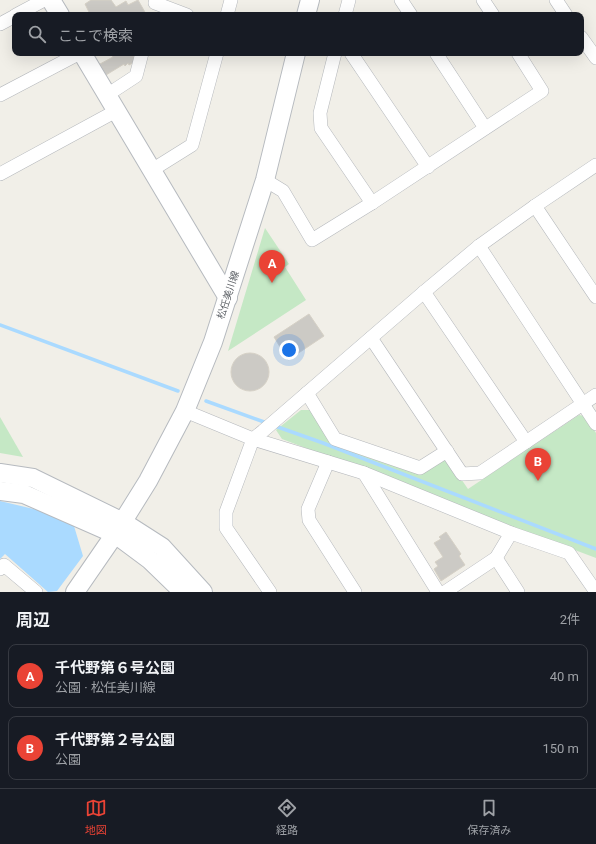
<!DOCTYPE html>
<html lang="ja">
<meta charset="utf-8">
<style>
:root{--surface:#171b24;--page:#242831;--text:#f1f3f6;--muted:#9ea1a6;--line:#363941;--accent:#ea4335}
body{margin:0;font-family:Roboto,"Noto Sans JP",sans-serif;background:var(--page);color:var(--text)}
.you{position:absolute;left:289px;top:350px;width:14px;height:14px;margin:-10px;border:3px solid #fff;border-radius:50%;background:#1a73e8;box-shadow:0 0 0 6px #1a73e833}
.badge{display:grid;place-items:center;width:26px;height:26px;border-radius:50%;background:var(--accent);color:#fff;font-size:13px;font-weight:700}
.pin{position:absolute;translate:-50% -33px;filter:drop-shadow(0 1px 2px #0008)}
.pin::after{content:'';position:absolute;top:21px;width:14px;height:12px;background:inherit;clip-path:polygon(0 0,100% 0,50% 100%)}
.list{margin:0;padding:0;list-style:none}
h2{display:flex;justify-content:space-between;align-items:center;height:52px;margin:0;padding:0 16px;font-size:17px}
h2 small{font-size:13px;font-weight:400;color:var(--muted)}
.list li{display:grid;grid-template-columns:26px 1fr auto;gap:12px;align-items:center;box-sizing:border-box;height:64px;margin:0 8px 8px;padding:0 8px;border:1px solid var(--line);border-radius:8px}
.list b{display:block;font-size:15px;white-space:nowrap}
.list p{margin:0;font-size:13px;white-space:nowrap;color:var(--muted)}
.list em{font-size:13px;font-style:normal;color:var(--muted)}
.icon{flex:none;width:22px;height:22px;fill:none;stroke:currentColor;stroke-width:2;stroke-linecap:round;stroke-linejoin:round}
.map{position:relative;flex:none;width:596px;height:592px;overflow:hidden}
.search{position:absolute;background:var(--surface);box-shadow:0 4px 16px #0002;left:12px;right:12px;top:12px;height:44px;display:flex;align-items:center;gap:10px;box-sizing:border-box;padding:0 14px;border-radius:8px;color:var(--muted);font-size:15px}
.sheet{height:196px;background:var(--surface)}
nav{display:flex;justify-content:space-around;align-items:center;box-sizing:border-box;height:56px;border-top:1px solid var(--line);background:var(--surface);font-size:11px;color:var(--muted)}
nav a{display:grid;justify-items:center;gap:2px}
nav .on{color:var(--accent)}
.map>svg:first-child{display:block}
.green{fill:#c5e8c5}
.water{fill:#aadaff}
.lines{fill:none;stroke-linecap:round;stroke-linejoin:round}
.stream{stroke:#aadaff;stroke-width:3.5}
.building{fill:#cccac5;stroke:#d6d1c6}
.street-casing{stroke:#b5b8bc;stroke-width:14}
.secondary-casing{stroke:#b6babf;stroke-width:20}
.street{stroke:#fff;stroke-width:13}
.secondary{stroke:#fff;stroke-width:18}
.labels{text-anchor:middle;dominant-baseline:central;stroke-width:3;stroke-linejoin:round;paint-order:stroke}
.street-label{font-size:10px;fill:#5f6368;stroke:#fff}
</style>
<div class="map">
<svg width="596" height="592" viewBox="0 0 596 592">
<rect width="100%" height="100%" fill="#f1efe8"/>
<!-- green -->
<g class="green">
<path d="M265,228L289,264L285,267L306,300L228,351Z"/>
<path d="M301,410H312L337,443L421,472L446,457L468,489L579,415L585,416L596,433V558L282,439L276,430Z"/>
<path d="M0,417L23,457L0,453Z"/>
</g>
<!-- water -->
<path class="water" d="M0,501L38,510L74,526L83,556L57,591L48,592L5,554L0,559Z"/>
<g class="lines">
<!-- stream -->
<g class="stream">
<path d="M0,325L178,391"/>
<path d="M206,401L267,423"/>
<path d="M275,426L323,443L596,549"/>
</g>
</g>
<!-- building -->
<g class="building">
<path d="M91,0H111L116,7L126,1L128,5L138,0L146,14L144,15H88L87,13L89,12L85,4Z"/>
<path d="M111,53H136L137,55L133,57L136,61L129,65L128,63L125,66L124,64L106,75L100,64L113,57Z"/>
<path d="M309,314L324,336L288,360L274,337Z"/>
<circle cx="250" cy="372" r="19"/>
<path d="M446,532L461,554L459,556L465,565L441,581L434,569L438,566L435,562L443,557L434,543L441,539L439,537Z"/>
</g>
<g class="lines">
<!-- street casing -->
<g class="street-casing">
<g id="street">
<path d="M401,0L411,15"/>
<path d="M483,0L493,15"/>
<path d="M556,0L566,15"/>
<path d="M155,3L187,15"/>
<path d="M16,15L44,0"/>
<path d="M227,15L231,0"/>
<path d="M345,15L349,0"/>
<path d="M0,24L15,16"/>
<path d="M581,37L596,58"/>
<path d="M335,53L320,113L321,128L372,203"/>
<path d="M351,53L428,167"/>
<path d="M436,53L485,128"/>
<path d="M0,95L80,53"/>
<path d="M107,95L136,76L142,53"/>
<path d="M152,170L192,145L217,53"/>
<path d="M0,174L116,111"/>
<path d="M265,180L283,191L312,240L372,203L542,91L518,53"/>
<path d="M535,206L596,297"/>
<path d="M479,246L596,424"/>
<path d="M424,292L526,442"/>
<path d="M371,338L462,474L480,473L596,395"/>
<path d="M307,393L335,439L420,468L447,451"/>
<path d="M185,411L253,439L364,473L511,533L569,553L596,592"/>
<path d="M328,462L308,509L309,520L355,592"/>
<path d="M364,473L438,592"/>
<path d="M496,558L518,592"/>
<path d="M0,569L4,565L36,592"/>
<path d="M270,592L226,528V512L253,439L263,431L424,292L479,246L535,206L596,165"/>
<path d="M445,592L496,558L511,533"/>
</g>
</g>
<!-- secondary casing -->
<g class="secondary-casing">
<g id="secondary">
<path d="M51,0L60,15"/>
<path d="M306,15L310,0"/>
<path d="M82,53L228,298"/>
<path d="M0,473L33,478L123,522L162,547L203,592"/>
<path d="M0,491L24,494L115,534L150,560L183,592"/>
<path d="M75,592L115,534L148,481L185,411L213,342L265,180L296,53"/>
</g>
</g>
<!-- street -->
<use href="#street" class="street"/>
<!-- secondary -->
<use href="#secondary" class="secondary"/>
</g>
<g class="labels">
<!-- street labels -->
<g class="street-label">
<text transform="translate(228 295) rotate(-72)">松任美川線</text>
</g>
</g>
</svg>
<div class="you"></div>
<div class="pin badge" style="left:272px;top:283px">A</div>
<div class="pin badge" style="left:538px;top:481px">B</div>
<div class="search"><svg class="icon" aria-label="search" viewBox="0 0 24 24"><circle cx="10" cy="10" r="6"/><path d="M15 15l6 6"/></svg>ここで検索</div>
</div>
<section class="sheet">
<h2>周辺<small>2件</small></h2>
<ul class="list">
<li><span class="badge">A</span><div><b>千代野第６号公園</b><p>公園 · 松任美川線</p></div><em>40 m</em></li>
<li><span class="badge">B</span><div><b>千代野第２号公園</b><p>公園</p></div><em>150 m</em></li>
</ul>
</section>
<nav>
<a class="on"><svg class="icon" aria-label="map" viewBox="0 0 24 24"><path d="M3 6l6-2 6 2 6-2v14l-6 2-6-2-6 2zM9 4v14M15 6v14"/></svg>地図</a>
<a><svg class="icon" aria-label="directions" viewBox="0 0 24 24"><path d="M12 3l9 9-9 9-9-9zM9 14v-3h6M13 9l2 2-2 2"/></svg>経路</a>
<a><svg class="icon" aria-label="saved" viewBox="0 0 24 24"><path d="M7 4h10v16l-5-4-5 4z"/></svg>保存済み</a>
</nav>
